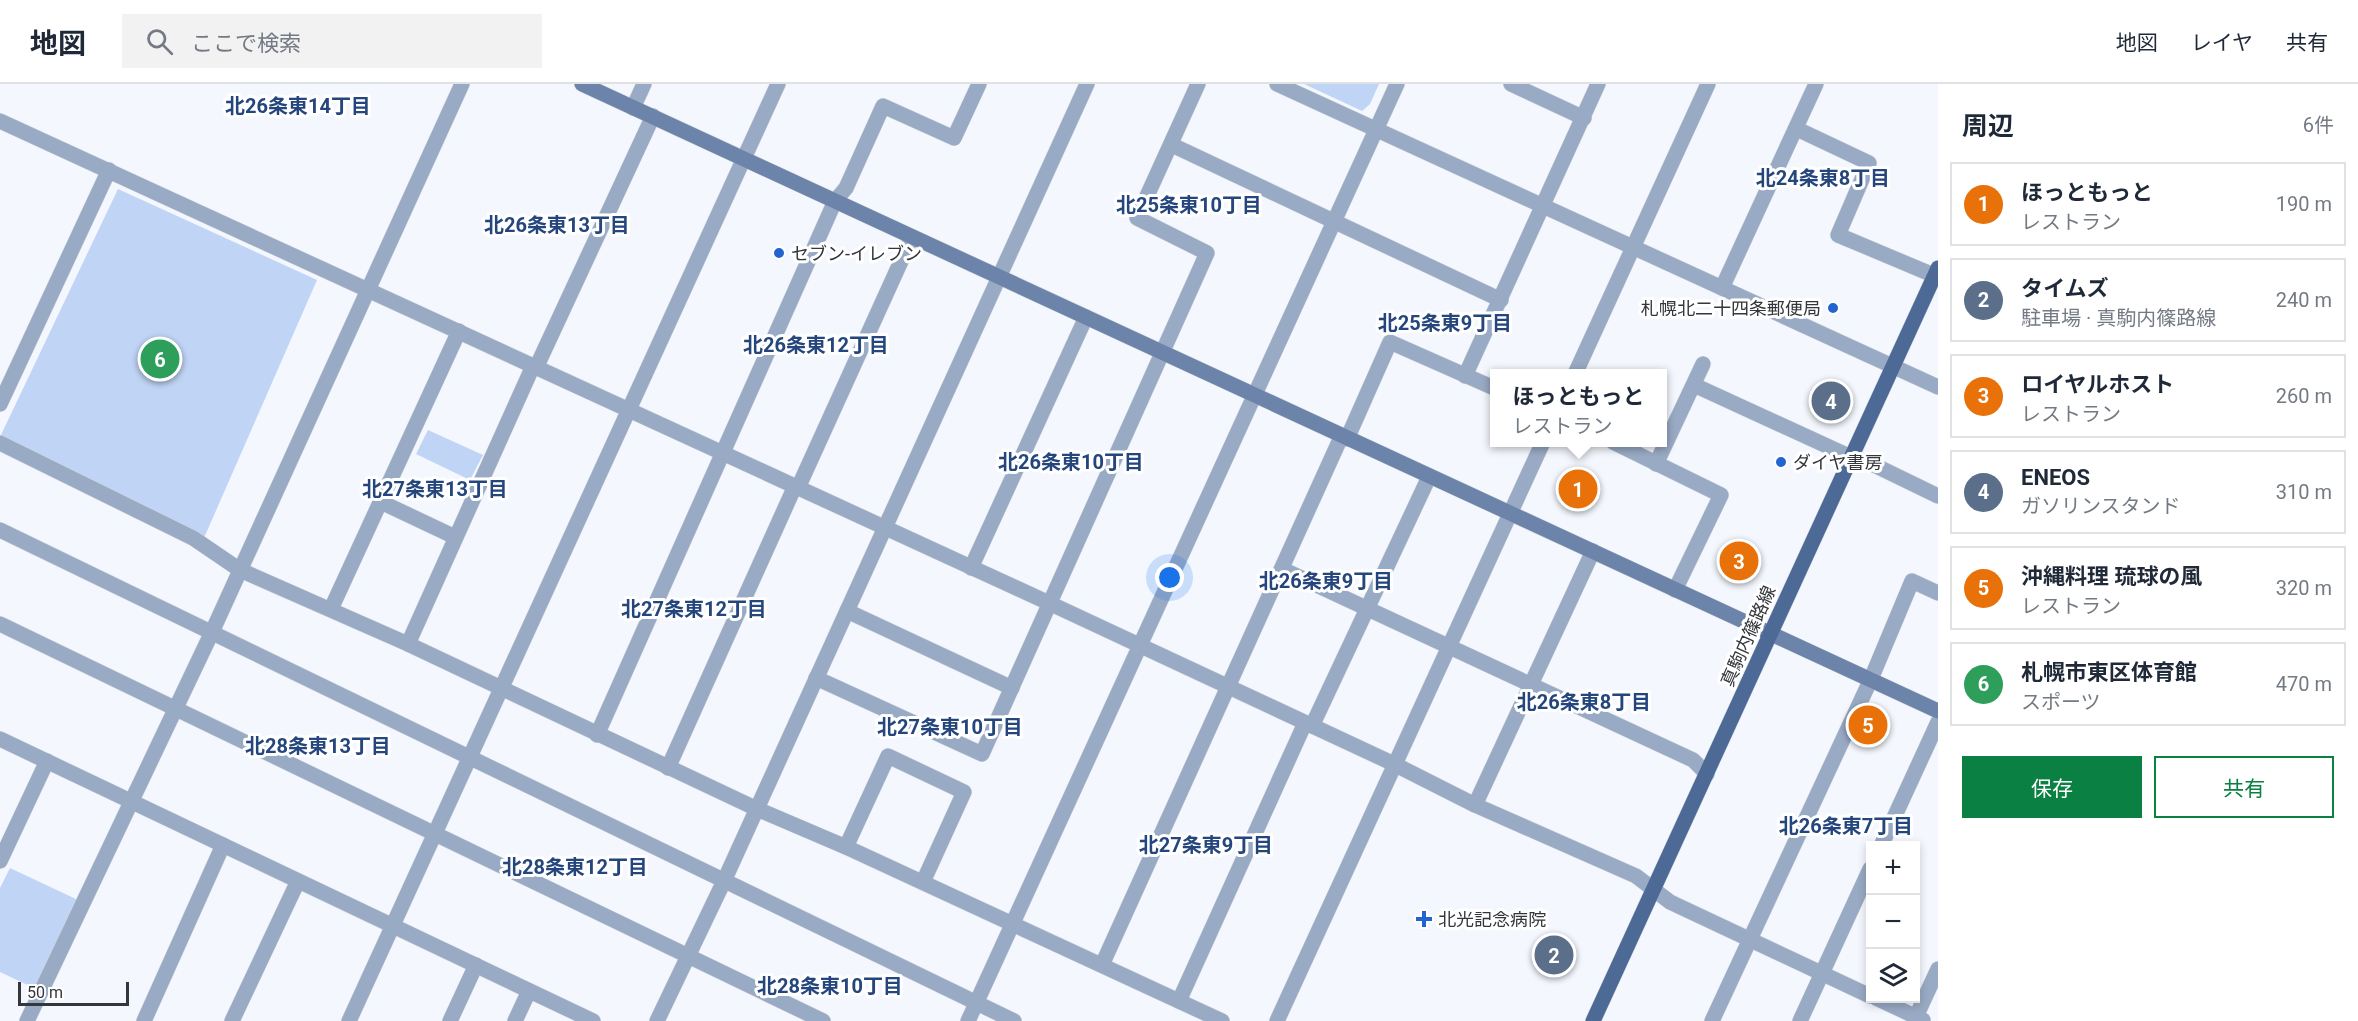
<!DOCTYPE html>
<html lang="ja">
<meta charset="utf-8">
<style>
:root{--surface:#fff;--page:#f2f2f3;--text:#1f2937;--muted:#747a83;--line:#e0e1e3;--accent:#0b8043}
body{margin:0;font-family:Roboto,"Noto Sans JP",sans-serif;background:var(--page);color:var(--text)}
.controls{position:absolute;right:18px;bottom:18px;display:grid;overflow:hidden;border-radius:0px;box-shadow:0 3px 9px #0003}
.controls button{width:54px;height:54px;display:grid;place-items:center;padding:0;border:0;border-bottom:2px solid var(--line);background:var(--surface);color:var(--text);font:30px sans-serif}
.scale{position:absolute;left:18px;bottom:15px;width:111px;box-sizing:border-box;padding-left:6px;border:3px solid #33363a;border-top:0;font-size:16px;line-height:21px;white-space:nowrap;color:#33363a;-webkit-text-stroke:4px #fff;paint-order:stroke}
.you{position:absolute;left:1170px;top:494px;width:21px;height:21px;margin:-15px;border:4px solid #fff;border-radius:50%;background:#1a73e8;box-shadow:0 0 0 9px #1a73e833}
.badge{display:grid;place-items:center;width:39px;height:39px;border-radius:50%;background:var(--accent);color:#fff;font-size:20px;font-weight:700}
.pin{position:absolute;translate:-50% -50%;border:3px solid #fff;box-shadow:0 2px 6px #0006}
.popup{position:absolute;left:1490px;top:285px;width:177px;height:78px;box-sizing:border-box;display:grid;place-content:center;border-radius:0px;background:var(--surface);filter:drop-shadow(0 2px 4px #0005);font-size:20px;white-space:nowrap;color:var(--muted)}
.popup b{font-size:22px;color:var(--text)}
.popup::after{content:'';position:absolute;left:50%;top:100%;margin-left:-12px;border:12px solid transparent;border-top-color:var(--surface)}
.list{margin:0;padding:0;list-style:none}
h2{display:flex;justify-content:space-between;align-items:center;height:78px;margin:0;padding:0 24px;font-size:26px}
h2 small{font-size:20px;font-weight:400;color:var(--muted)}
.list li{display:grid;grid-template-columns:39px 1fr auto;gap:18px;align-items:center;box-sizing:border-box;height:84px;margin:0 12px 12px;padding:0 12px;border:2px solid var(--line);border-radius:0px}
.list b{display:block;font-size:22px;white-space:nowrap}
.list p{margin:0;font-size:20px;white-space:nowrap;color:var(--muted)}
.list em{font-size:20px;font-style:normal;color:var(--muted)}
.actions{display:flex;gap:12px;padding:18px 24px}
.actions a{flex:1;padding:14px 0;border:2px solid var(--accent);border-radius:0px;text-align:center;font-size:21px;color:var(--accent)}
.actions .main{background:var(--accent);color:#fff}
.icon{flex:none;width:33px;height:33px;fill:none;stroke:currentColor;stroke-width:2;stroke-linecap:round;stroke-linejoin:round}
.map{position:relative;flex:none;width:1938px;height:937px;overflow:hidden}
header{display:flex;align-items:center;gap:36px;box-sizing:border-box;height:84px;padding:0 30px;background:var(--surface);border-bottom:2px solid var(--line)}
header strong{font-size:28px}
nav{display:flex;gap:33px;margin-inline-start:auto;font-size:21px}
.search{width:420px;height:54px;background:var(--page);display:flex;align-items:center;gap:15px;box-sizing:border-box;padding:0 21px;border-radius:0px;color:var(--muted);font-size:22px}
main{display:flex}
aside{flex:1;background:var(--surface)}
.map>svg:first-child{display:block}
.green{fill:#c0d4f5}
.lines{fill:none;stroke-linecap:round;stroke-linejoin:round}
.street-casing{stroke:#d1d5db;stroke-width:16}
.secondary-casing{stroke:#d1d5db;stroke-width:16}
.primary-casing{stroke:#d1d5db;stroke-width:16}
.street{stroke:#99aac4;stroke-width:15}
.secondary{stroke:#6c84aa;stroke-width:15}
.primary{stroke:#4d6996;stroke-width:15}
.poi-dot{fill:#2265d1;stroke:#fff;stroke-width:2}
.labels{text-anchor:middle;dominant-baseline:central;stroke-width:6;stroke-linejoin:round;paint-order:stroke}
.poi-label{font-size:18px;fill:#33363a;stroke:#fff;text-anchor:start}
.street-label{font-size:18px;fill:#33363a;stroke:#fff}
.neighbourhood-label{font-size:20px;font-weight:bold;fill:#25467d;stroke:#fff}
</style>
<header>
<strong>地図</strong>
<div class="search"><svg class="icon" aria-label="search" viewBox="0 0 24 24"><circle cx="10" cy="10" r="6"/><path d="M15 15l6 6"/></svg>ここで検索</div>
<nav><a>地図</a><a>レイヤ</a><a>共有</a></nav>
</header>
<main>
<div class="map">
<svg width="1938" height="937" viewBox="0 0 1938 937">
<rect width="100%" height="100%" fill="#f4f8fe"/>
<!-- green -->
<g class="green">
<path d="M1304,0H1379L1370,20L1362,27Z"/>
<path d="M118,105L317,196L204,454L0,353Z"/>
<path d="M428,346L483,371L470,396L416,370Z"/>
<path d="M10,784L78,816L36,905L0,888V804Z"/>
</g>
<g class="lines">
<!-- street casing -->
<g class="street-casing">
<g id="street">
<path d="M1277,0L1938,303"/>
<path d="M1511,0L1584,34"/>
<path d="M633,24L644,0"/>
<path d="M0,37L1049,519L1394,680L1475,721L1636,792L1670,818L1870,912"/>
<path d="M1797,45L1869,79L1838,151L1938,193"/>
<path d="M1172,61L1501,216"/>
<path d="M1722,204L1816,0"/>
<path d="M536,284L653,32"/>
<path d="M1575,290L1708,0"/>
<path d="M1465,292L1598,0"/>
<path d="M1694,301L1851,373L1870,379L1938,412"/>
<path d="M0,320L109,86"/>
<path d="M1347,355L1390,258L1494,304"/>
<path d="M1613,358L1721,411L1675,506"/>
<path d="M0,359L193,454L240,486L408,560L757,725L846,763L1222,937"/>
<path d="M1656,380L1703,280"/>
<path d="M798,404L912,153"/>
<path d="M381,418L455,453"/>
<path d="M0,446L1014,937"/>
<path d="M971,484L1086,233"/>
<path d="M1282,485L1693,676L1707,690"/>
<path d="M331,525L459,247"/>
<path d="M847,527L1012,604"/>
<path d="M0,540L823,937"/>
<path d="M408,560L533,282"/>
<path d="M816,594L982,670L1207,169L1137,134L1198,0"/>
<path d="M1312,642L1429,393"/>
<path d="M597,651L835,117L846,104L883,22L954,54L979,0"/>
<path d="M0,655L593,937"/>
<path d="M668,684L795,402"/>
<path d="M1475,721L1593,467"/>
<path d="M1881,762L1938,638"/>
<path d="M846,763L888,672L964,708L923,798"/>
<path d="M0,777L47,677"/>
<path d="M1102,881L1342,351"/>
<path d="M1876,914L1923,936"/>
<path d="M1179,917L1305,639"/>
<path d="M27,937L212,548L462,0"/>
<path d="M144,937L223,761"/>
<path d="M232,937L298,797"/>
<path d="M349,937L778,0"/>
<path d="M450,937L476,881"/>
<path d="M515,937L529,907"/>
<path d="M657,937L724,797L1087,0"/>
<path d="M968,937L1397,0"/>
<path d="M1277,937L1543,358"/>
<path d="M1712,937L1871,595L1912,497L1938,509"/>
<path d="M1800,937L1870,785"/>
<path d="M1914,937L1938,885"/>
</g>
</g>
<!-- secondary casing -->
<g class="secondary-casing">
<path id="secondary" d="M582,0L1938,627"/>
</g>
<!-- primary casing -->
<g class="primary-casing">
<path id="primary" d="M1593,937L1938,184"/>
</g>
<!-- street -->
<use href="#street" class="street"/>
<!-- secondary -->
<use href="#secondary" class="secondary"/>
<!-- primary -->
<use href="#primary" class="primary"/>
</g>
<!-- markers -->
<g class="poi-dot">
<circle cx="779" cy="169" r="6"/>
<circle cx="1833" cy="224" r="6"/>
<circle cx="1781" cy="378" r="6"/>
<path d="M1421 826h6v6h6v6h-6v6h-6v-6h-6v-6h6z"/>
</g>
<g class="labels">
<!-- poi labels -->
<g class="poi-label">
<text x="791" y="169">セブン-イレブン</text>
<text x="1821" y="224" text-anchor="end">札幌北二十四条郵便局</text>
<text x="1793" y="378">ダイヤ書房</text>
<text x="1438" y="835">北光記念病院</text>
</g>
<!-- street labels -->
<g class="street-label">
<text transform="translate(1748 552) rotate(-66)">真駒内篠路線</text>
</g>
<!-- neighbourhood labels -->
<g class="neighbourhood-label">
<text x="298" y="22">北26条東14丁目</text>
<text x="1823" y="94">北24条東8丁目</text>
<text x="1189" y="121">北25条東10丁目</text>
<text x="557" y="141">北26条東13丁目</text>
<text x="1445" y="239">北25条東9丁目</text>
<text x="816" y="261">北26条東12丁目</text>
<text x="1071" y="378">北26条東10丁目</text>
<text x="435" y="405">北27条東13丁目</text>
<text x="1326" y="497">北26条東9丁目</text>
<text x="694" y="525">北27条東12丁目</text>
<text x="1584" y="618">北26条東8丁目</text>
<text x="950" y="643">北27条東10丁目</text>
<text x="318" y="662">北28条東13丁目</text>
<text x="1846" y="742">北26条東7丁目</text>
<text x="1206" y="761">北27条東9丁目</text>
<text x="575" y="783">北28条東12丁目</text>
<text x="830" y="902">北28条東10丁目</text>
</g>
</g>
</svg>
<div class="controls">
<button>+</button>
<button>−</button>
<button><svg class="icon" aria-label="layers" viewBox="0 0 24 24"><path d="M12 4l9 5-9 5-9-5zM3 14l9 5 9-5"/></svg></button>
</div>
<div class="scale">50 m</div>
<div class="you"></div>
<div class="pin badge" style="left:1578px;top:405px;background:#e8710a">1</div>
<div class="popup"><b>ほっともっと</b>レストラン</div>
<div class="pin badge" style="left:1554px;top:871px;background:#5c6f8a">2</div>
<div class="pin badge" style="left:1739px;top:477px;background:#e8710a">3</div>
<div class="pin badge" style="left:1831px;top:317px;background:#5c6f8a">4</div>
<div class="pin badge" style="left:1868px;top:641px;background:#e8710a">5</div>
<div class="pin badge" style="left:160px;top:275px;background:#2e9e5b">6</div>
</div>
<aside>
<h2>周辺<small>6件</small></h2>
<ul class="list">
<li><span class="badge" style="background:#e8710a">1</span><div><b>ほっともっと</b><p>レストラン</p></div><em>190 m</em></li>
<li><span class="badge" style="background:#5c6f8a">2</span><div><b>タイムズ</b><p>駐車場 · 真駒内篠路線</p></div><em>240 m</em></li>
<li><span class="badge" style="background:#e8710a">3</span><div><b>ロイヤルホスト</b><p>レストラン</p></div><em>260 m</em></li>
<li><span class="badge" style="background:#5c6f8a">4</span><div><b>ENEOS</b><p>ガソリンスタンド</p></div><em>310 m</em></li>
<li><span class="badge" style="background:#e8710a">5</span><div><b>沖縄料理 琉球の風</b><p>レストラン</p></div><em>320 m</em></li>
<li><span class="badge" style="background:#2e9e5b">6</span><div><b>札幌市東区体育館</b><p>スポーツ</p></div><em>470 m</em></li>
</ul>
<div class="actions"><a class="main">保存</a><a>共有</a></div>
</aside>
</main>
